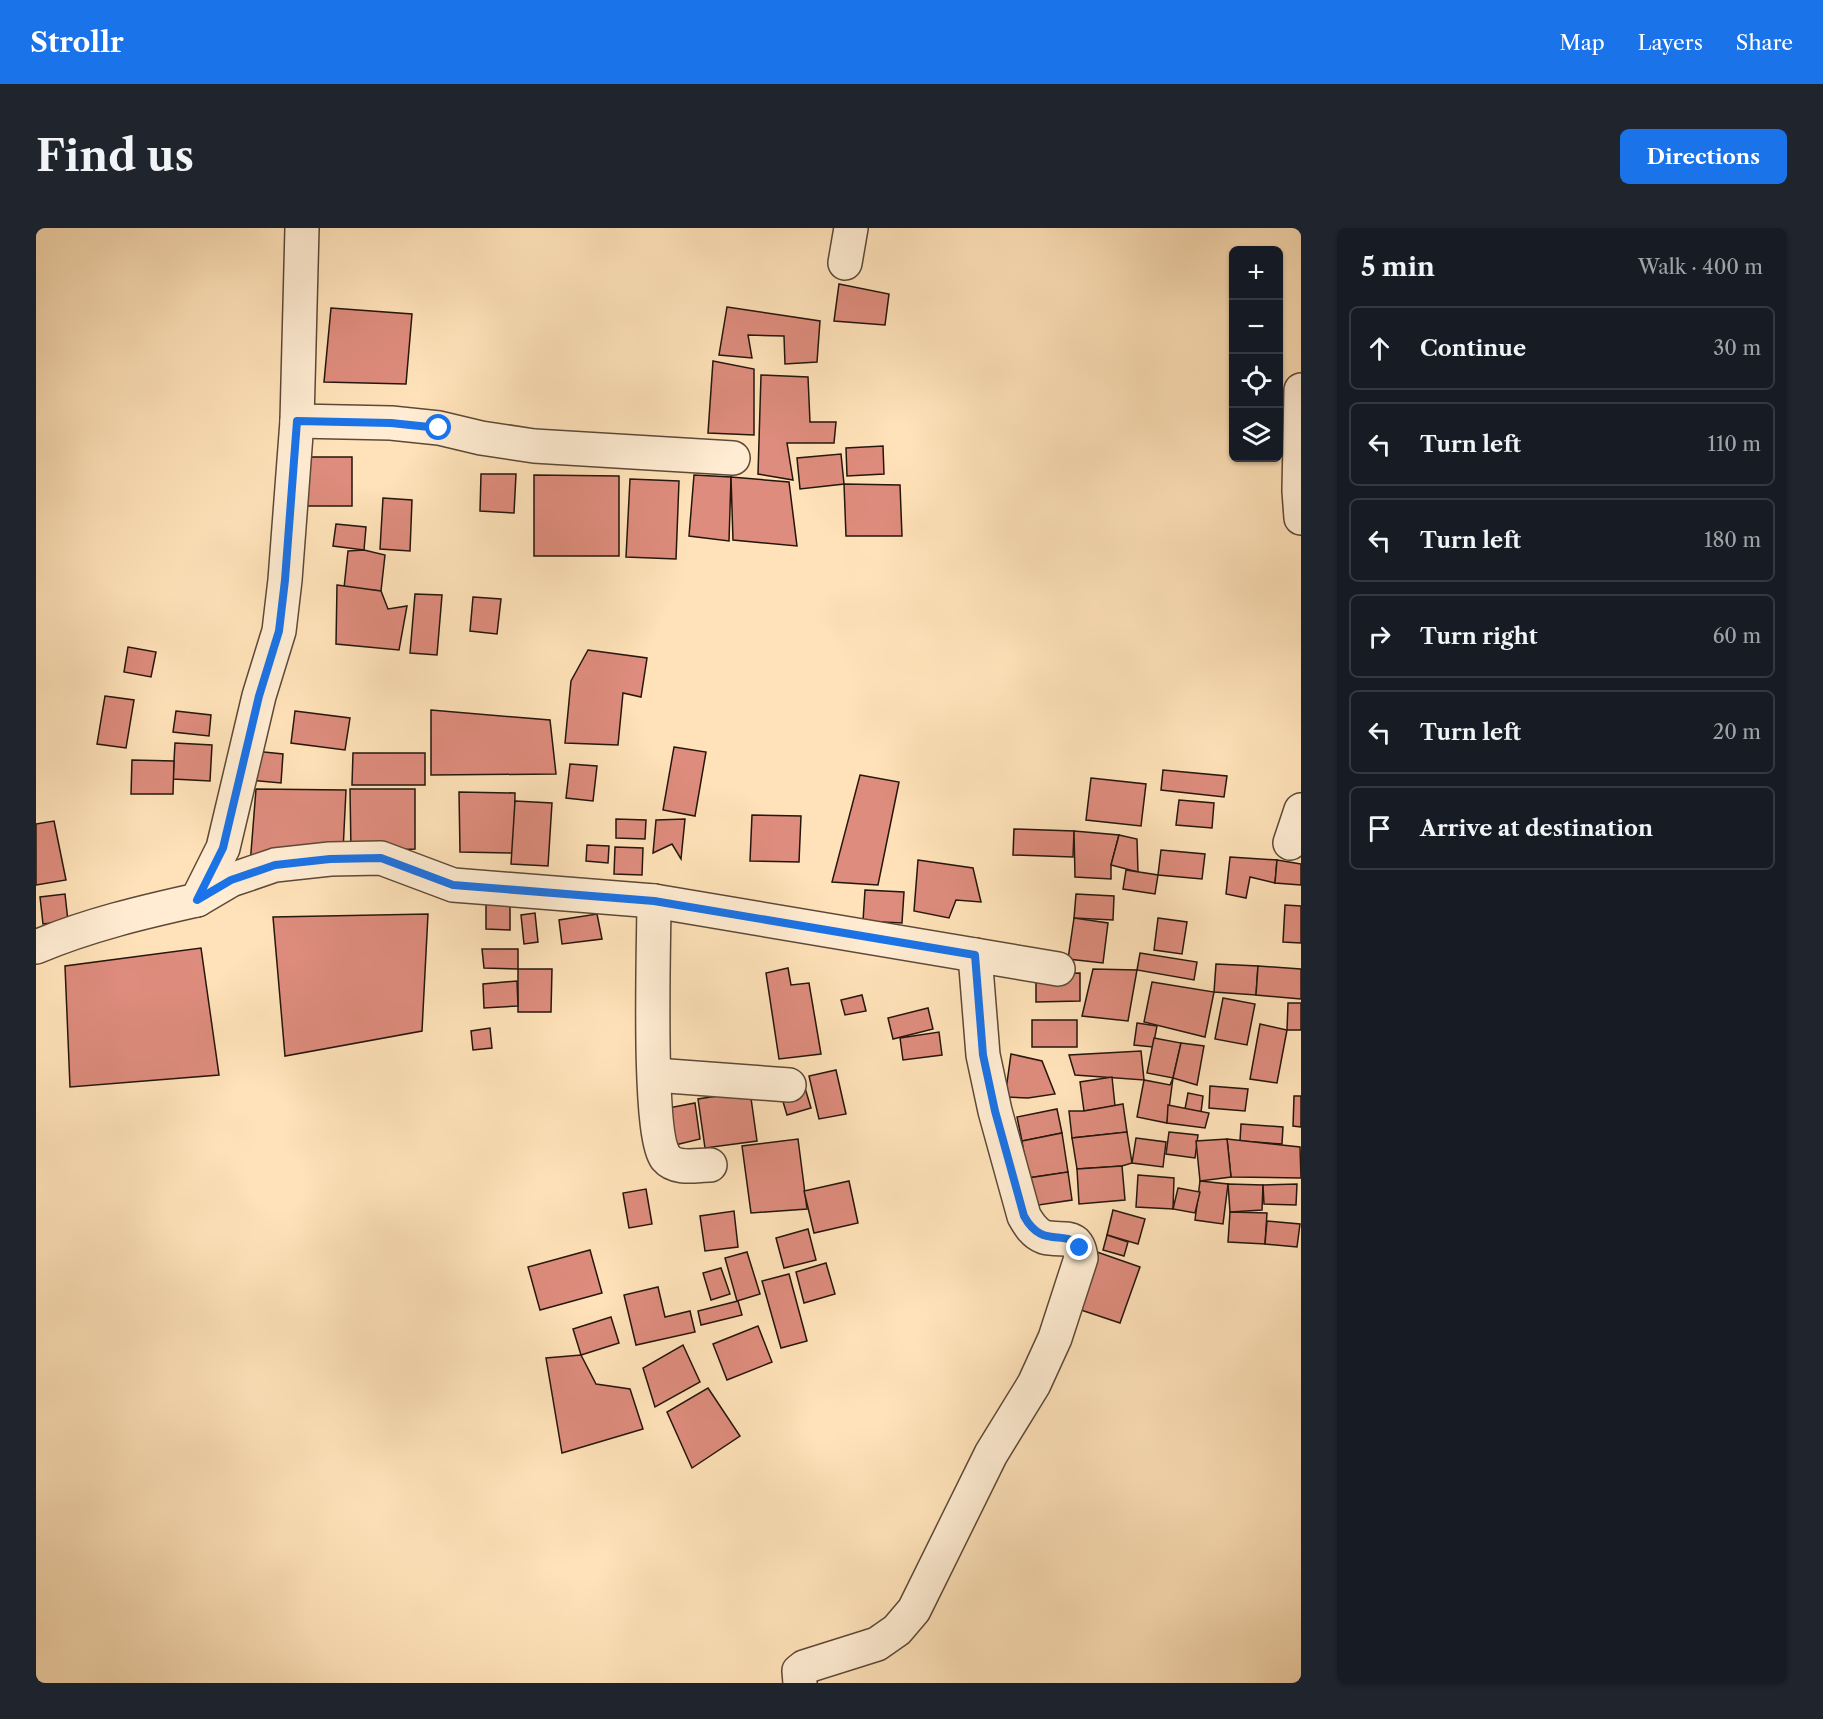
<!DOCTYPE html>
<meta charset="utf-8">
<style>
:root{--surface:#171b24;--page:#20242c;--text:#f1f3f6;--muted:#9ea1a6;--line:#363941;--accent:#1a73e8}
body{margin:0;font-family:"Libre Caslon Text",serif;background:var(--page);color:var(--text)}
.controls{position:absolute;right:18px;top:18px;display:grid;overflow:hidden;border-radius:9px;box-shadow:0 2px 4px #0004}
.controls button{width:54px;height:54px;display:grid;place-items:center;padding:0;border:0;border-bottom:2px solid var(--line);background:var(--surface);color:var(--text);font:30px sans-serif}
.stop{position:absolute;width:18px;height:18px;margin:-14px;border:4px solid #1a73e8;border-radius:50%;background:#fff}
.stop.end{background:#1a73e8;border-color:#fff;box-shadow:0 2px 6px #0008}
.list{margin:0;padding:0;list-style:none}
h2{display:flex;justify-content:space-between;align-items:center;height:78px;margin:0;padding:0 24px;font-size:26px}
h2 small{font-size:20px;font-weight:400;color:var(--muted)}
.list li{display:grid;grid-template-columns:39px 1fr auto;gap:18px;align-items:center;box-sizing:border-box;height:84px;margin:0 12px 12px;padding:0 12px;border:2px solid var(--line);border-radius:9px}
.list b{display:block;font-size:22px;white-space:nowrap}
.list em{font-size:20px;font-style:normal;color:var(--muted)}
.icon{flex:none;width:33px;height:33px;fill:none;stroke:currentColor;stroke-width:2;stroke-linecap:round;stroke-linejoin:round}
.map{position:relative;flex:none;width:1265px;height:1455px;overflow:hidden;border-radius:9px}
header{display:flex;align-items:center;gap:36px;box-sizing:border-box;height:84px;padding:0 30px;background:var(--accent);color:#fff}
header strong{font-size:28px}
nav{display:flex;gap:33px;margin-inline-start:auto;font-size:21px}
.intro{display:flex;align-items:center;justify-content:space-between;box-sizing:border-box;height:144px;padding:0 36px}
h1{margin:0;font-size:42px}
.button{padding:15px 27px;border-radius:9px;background:var(--accent);color:#fff;font-size:21px;font-weight:700}
main{display:flex;gap:36px;padding:0 36px}
aside{flex:1;background:var(--surface);border-radius:9px;box-shadow:0 2px 4px #0004}
.map>svg:first-child{display:block}
.building{fill:#de8c7d;stroke:#25160c;stroke-width:1.5}
.lines{fill:none;stroke-linecap:round;stroke-linejoin:round}
.minor-casing{stroke:#5c4937;stroke-width:36}
.minor{stroke:#ffecd2;stroke-width:33}
.route{stroke:#1a73e8;stroke-width:8}
</style>
<header>
<strong>Strollr</strong>
<nav><a>Map</a><a>Layers</a><a>Share</a></nav>
</header>
<div class="intro"><h1>Find us</h1><a class="button">Directions</a></div>
<main>
<div class="map">
<svg width="1265" height="1455" viewBox="0 0 1265 1455">
<rect width="100%" height="100%" fill="#ffe2b9"/>
<filter id="stains"><feTurbulence type="fractalNoise" baseFrequency=".00333" numOctaves="4"/><feColorMatrix values="0 0 0 0 .2 0 0 0 0 .09 0 0 0 0 .02 0 0 0 .5 -.17"/></filter>
<radialGradient id="worn" r=".72"><stop offset=".6" stop-color="#630" stop-opacity="0"/><stop offset="1" stop-color="#630" stop-opacity=".3"/></radialGradient>
<!-- building -->
<g class="building">
<path d="M803,56L853,66L849,97L798,93Z"/>
<path d="M691,79L784,93L781,134L749,136L748,108L712,107L716,130L683,127Z"/>
<path d="M295,80L376,86L370,156L288,154Z"/>
<path d="M677,133L718,141V207L672,205Z"/>
<path d="M725,147L772,149L774,194H800L798,215H751L757,252L722,246Z"/>
<path d="M847,218L848,246L811,248L810,220Z"/>
<path d="M805,226L808,256L764,261L761,230Z"/>
<rect x="270" y="229" width="46" height="49"/>
<path d="M445,246H480L478,285L444,283Z"/>
<path d="M498,247L583,248V328H498Z"/>
<path d="M658,247L695,249L693,313L653,308Z"/>
<path d="M695,249L753,254L761,318L697,312Z"/>
<path d="M594,251L643,253L640,331L590,329Z"/>
<path d="M808,256L864,257L866,308H810Z"/>
<path d="M347,270L376,272L374,323L344,321Z"/>
<path d="M300,296L330,299L328,322L297,318Z"/>
<path d="M328,322L349,327L345,363L308,360L312,323Z"/>
<path d="M301,357L345,363L352,381L371,378L363,422L300,416Z"/>
<path d="M379,366L406,367L401,427L374,425Z"/>
<path d="M437,369L465,371L461,406L434,403Z"/>
<path d="M92,419L120,424L115,449L88,444Z"/>
<path d="M552,422L611,430L605,469L587,465L582,517L529,515L535,453Z"/>
<path d="M69,468L98,472L90,520L61,516Z"/>
<path d="M395,482L514,492L520,546L395,547Z"/>
<path d="M140,483L175,487L173,508L137,504Z"/>
<path d="M259,483L314,490L309,522L255,515Z"/>
<path d="M139,515L176,517L174,553L137,551Z"/>
<path d="M638,519L670,524L659,588L627,582Z"/>
<path d="M217,523L247,526L245,555L214,552Z"/>
<path d="M317,525H389V557H316Z"/>
<path d="M96,532L138,533L137,566H95Z"/>
<path d="M534,536L561,538L557,573L530,570Z"/>
<path d="M1127,542L1191,548L1188,569L1125,562Z"/>
<path d="M824,547L863,554L842,657L796,654Z"/>
<path d="M1055,550L1110,556L1105,598L1050,592Z"/>
<path d="M220,561L310,562L307,623L214,637Z"/>
<path d="M314,561H379V621L315,624Z"/>
<path d="M423,564L479,565L478,625L424,624Z"/>
<path d="M1143,572L1178,575L1176,600L1140,597Z"/>
<path d="M479,573L516,575L512,638L475,636Z"/>
<path d="M716,587L765,588L763,634L714,633Z"/>
<path d="M580,591L610,592L609,611L580,610Z"/>
<path d="M649,591L645,631L636,616L617,625L620,592Z"/>
<path d="M18,593L30,652L0,657V596Z"/>
<path d="M978,601L1038,603L1037,629L977,627Z"/>
<path d="M1038,603L1083,607L1075,637V651L1039,649Z"/>
<path d="M1083,607L1101,611L1102,644L1075,637Z"/>
<path d="M551,617L573,618L572,635L550,633Z"/>
<path d="M579,619L607,620L606,647L578,646Z"/>
<path d="M1125,622L1169,626L1166,651L1122,647Z"/>
<path d="M1194,629L1241,632L1239,655L1214,649L1210,670L1190,666Z"/>
<path d="M882,632L937,640L945,674L920,672L913,690L878,683Z"/>
<path d="M1241,632L1265,636V657L1239,655Z"/>
<path d="M1090,642L1122,647L1119,666L1087,661Z"/>
<path d="M829,662L868,664L866,695L827,693Z"/>
<path d="M29,666L32,693L7,696L4,669Z"/>
<path d="M1040,666L1078,668L1077,692L1038,690Z"/>
<path d="M450,672L474,673V702L450,701Z"/>
<path d="M1249,677L1265,678V715L1247,714Z"/>
<path d="M499,685L502,714L488,716L485,687Z"/>
<path d="M392,686L386,803L249,828L237,689Z"/>
<path d="M561,686L566,711L526,716L523,692Z"/>
<path d="M1038,690L1072,695L1067,735L1032,731Z"/>
<path d="M1122,690L1151,694L1146,726L1118,722Z"/>
<path d="M165,720L183,847L34,859L29,738Z"/>
<path d="M446,721H482V741L448,740Z"/>
<path d="M1104,725L1161,734L1158,752L1101,742Z"/>
<path d="M1180,736L1222,738L1220,767L1178,764Z"/>
<path d="M1222,738L1265,741V771L1220,767Z"/>
<path d="M752,740L755,757L773,755L785,826L743,831L730,745Z"/>
<path d="M482,741H516L515,784H482Z"/>
<path d="M1057,741L1101,742L1092,793L1046,788Z"/>
<path d="M1044,745V773L1000,774V746Z"/>
<path d="M481,753L482,778L448,780L447,756Z"/>
<path d="M1116,754L1178,764L1169,809L1108,794Z"/>
<path d="M826,767L830,783L809,787L805,772Z"/>
<path d="M1187,770L1219,776L1211,817L1179,811Z"/>
<path d="M1252,775H1265V802H1251Z"/>
<path d="M892,780L897,801L857,811L852,790Z"/>
<rect x="996" y="792" width="45" height="27"/>
<path d="M1101,795L1121,798L1117,819L1098,817Z"/>
<path d="M1224,796L1251,802L1241,855L1214,851Z"/>
<path d="M454,800L456,820L437,822L435,803Z"/>
<path d="M903,804L906,827L867,832L864,810Z"/>
<path d="M1118,810L1145,815L1137,850L1111,845Z"/>
<path d="M1145,815L1168,818L1161,857L1137,850Z"/>
<path d="M1105,823L1108,852L1039,847L1033,827Z"/>
<path d="M975,826L1006,833L1019,866L992,870L969,869Z"/>
<path d="M800,842L810,886L783,891L773,848Z"/>
<path d="M1076,849L1079,878L1048,883L1044,854Z"/>
<path d="M1137,850L1131,895L1101,889L1108,852L1134,857Z"/>
<path d="M1174,858L1212,861L1209,883L1173,880Z"/>
<path d="M769,860L775,880L751,887L745,867Z"/>
<path d="M714,863L721,913L669,920L662,871Z"/>
<path d="M1152,865L1167,868L1165,884L1149,881Z"/>
<path d="M1258,868H1265V899L1257,898Z"/>
<path d="M659,875L664,911L631,919L627,881Z"/>
<path d="M1087,876L1091,904L1036,910L1033,883H1048Z"/>
<path d="M1132,877L1173,885L1169,900L1131,895Z"/>
<path d="M1021,881L1026,905L986,913L981,889Z"/>
<path d="M1205,896L1247,899L1246,916L1204,913Z"/>
<path d="M1091,904L1096,935L1086,938L1041,941L1036,910Z"/>
<path d="M1133,904L1162,907L1159,930L1130,926Z"/>
<path d="M1026,905L1032,944L992,950L986,913Z"/>
<path d="M1100,910L1130,914L1127,939L1096,935Z"/>
<path d="M762,911L771,981L715,985L706,918Z"/>
<path d="M1191,911L1264,919L1265,950L1195,949Z"/>
<path d="M1191,911L1195,949L1164,953L1160,913Z"/>
<path d="M1086,938L1089,972L1043,976L1041,941Z"/>
<path d="M1032,944L1036,972L996,978L992,950Z"/>
<path d="M1102,947L1138,950L1137,981L1100,979Z"/>
<path d="M813,953L822,995L778,1005L768,963Z"/>
<path d="M1164,953L1192,956L1187,996L1159,992Z"/>
<path d="M1192,956L1227,957L1226,982L1194,984Z"/>
<path d="M1261,956L1260,977L1228,976L1227,957Z"/>
<path d="M1142,960L1164,964L1159,985L1137,981Z"/>
<path d="M610,961L616,996L593,1000L587,965Z"/>
<path d="M1077,982L1109,991L1102,1016L1071,1007Z"/>
<path d="M698,983L702,1019L669,1023L664,988Z"/>
<path d="M1194,984L1231,985L1229,1016L1192,1014Z"/>
<path d="M1231,993L1264,996L1261,1019L1229,1016Z"/>
<path d="M772,1001L780,1032L748,1040L740,1010Z"/>
<path d="M1071,1007L1092,1014L1088,1028L1067,1022Z"/>
<path d="M554,1022L566,1065L504,1082L492,1039Z"/>
<path d="M711,1024L724,1066L701,1073L689,1030Z"/>
<path d="M1061,1024L1104,1039L1084,1095L1042,1081Z"/>
<path d="M790,1035L799,1066L768,1075L760,1044Z"/>
<path d="M685,1040L694,1066L675,1072L667,1045Z"/>
<path d="M753,1046L771,1113L745,1120L726,1053Z"/>
<path d="M622,1059L629,1089L654,1083L659,1104L600,1117L588,1067Z"/>
<path d="M702,1073L706,1087L665,1097L662,1083Z"/>
<path d="M575,1089L583,1115L545,1127L537,1101Z"/>
<path d="M722,1098L736,1134L691,1152L677,1116Z"/>
<path d="M647,1117L664,1154L619,1179L607,1140Z"/>
<path d="M545,1127L560,1156L594,1161L607,1201L526,1225L510,1130Z"/>
<path d="M672,1160L704,1208L656,1240L631,1184Z"/>
</g>
<g class="lines">
<!-- minor casing -->
<g class="minor-casing">
<g id="minor">
<path d="M809,35L815,0"/>
<path d="M1265,162L1263,263L1265,290"/>
<path d="M261,193L355,195L403,200L445,210L498,218L697,230"/>
<path d="M1254,615L1265,582"/>
<path d="M161,672L195,652L239,637L294,631L345,630L417,657L618,673L1022,741"/>
<path d="M618,673C618,714 611,906 630,930C640,942 660,937 674,937"/>
<path d="M0,719C52,697 107,684 161,672L187,620L223,468L243,403L249,352L261,193L266,0"/>
<path d="M619,847L753,857"/>
<path d="M764,1455L763,1443L768,1439L841,1416L861,1402L878,1382L955,1226L998,1156L1019,1110L1045,1030C1042,1003 1027,1014 1008,1009C998,1005 993,997 988,988L959,883L947,827L939,727"/>
</g>
</g>
<!-- minor -->
<use href="#minor" class="minor"/>
</g>
<g class="lines">
<!-- route -->
<path class="route" d="M403,200L355,195L261,193L249,352L243,403L223,468L187,620L161,672L195,652L239,637L294,631L345,630L417,657L618,673L939,727L947,827L959,883L988,988C1007,1023 1030,999 1044,1020"/>
</g>
<rect width="100%" height="100%" filter="url(#stains)"/>
<rect width="100%" height="100%" fill="url(#worn)"/>
</svg>
<div class="controls">
<button>+</button>
<button>−</button>
<button><svg class="icon" aria-label="locate" viewBox="0 0 24 24"><circle cx="12" cy="12" r="6"/><path d="M12 2v4M12 18v4M2 12h4M18 12h4"/></svg></button>
<button><svg class="icon" aria-label="layers" viewBox="0 0 24 24"><path d="M12 4l9 5-9 5-9-5zM3 14l9 5 9-5"/></svg></button>
</div>
<div class="stop" style="left:403px;top:200px"></div>
<div class="stop end" style="left:1044px;top:1020px"></div>
</div>
<aside>
<h2>5 min<small>Walk · 400 m</small></h2>
<ul class="list">
<li><svg class="icon" aria-label="ahead" viewBox="0 0 24 24"><path d="M12 20V5M6 11l6-6 6 6"/></svg><div><b>Continue</b></div><em>30 m</em></li>
<li><svg class="icon" aria-label="left" viewBox="0 0 24 24"><path d="M17 20v-9H6M10 6l-5 5 5 5"/></svg><div><b>Turn left</b></div><em>110 m</em></li>
<li><svg class="icon" aria-label="left" viewBox="0 0 24 24"><path d="M17 20v-9H6M10 6l-5 5 5 5"/></svg><div><b>Turn left</b></div><em>180 m</em></li>
<li><svg class="icon" aria-label="right" viewBox="0 0 24 24"><path d="M7 20v-9h11M14 6l5 5-5 5"/></svg><div><b>Turn right</b></div><em>60 m</em></li>
<li><svg class="icon" aria-label="left" viewBox="0 0 24 24"><path d="M17 20v-9H6M10 6l-5 5 5 5"/></svg><div><b>Turn left</b></div><em>20 m</em></li>
<li><svg class="icon" aria-label="arrive" viewBox="0 0 24 24"><path d="M6 21V4h12l-3 4 3 4H6"/></svg><div><b>Arrive at destination</b></div></li>
</ul>
</aside>
</main>
